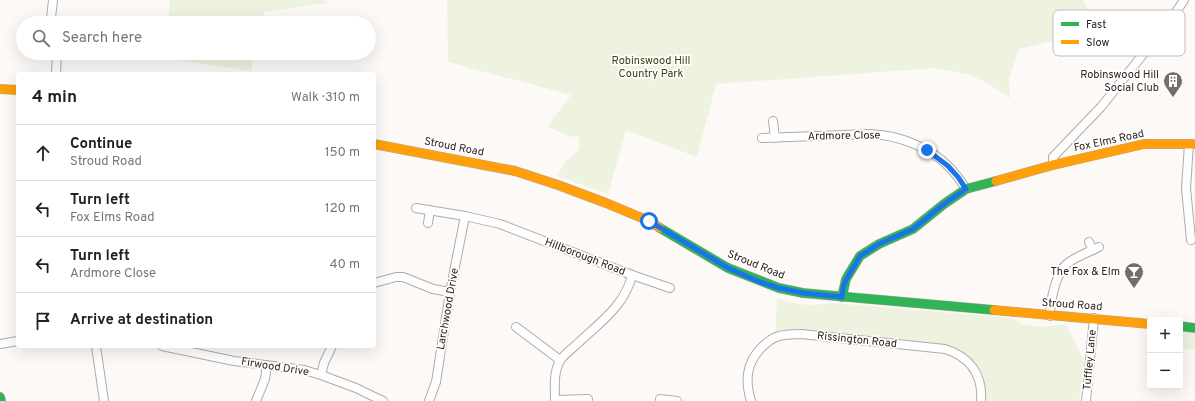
<!DOCTYPE html>
<meta charset="utf-8">
<style>
:root{--surface:#fff;--page:#f6f6f6;--text:#222;--muted:#767676;--line:#e0e0e0}
body{margin:0;font-family:Overpass,sans-serif;background:var(--page);color:var(--text)}
.controls{position:absolute;right:12px;bottom:12px;display:grid;overflow:hidden;border-radius:4px;box-shadow:0 4px 16px #0002}
.controls button{width:36px;height:36px;display:grid;place-items:center;padding:0;border:0;border-bottom:1px solid var(--line);background:var(--surface);color:var(--text);font:20px sans-serif}
.stop{position:absolute;width:12px;height:12px;margin:-9px;border:3px solid #1a73e8;border-radius:50%;background:#fff}
.stop.end{background:#1a73e8;border-color:#fff;box-shadow:0 1px 4px #0008}
.list{margin:0;padding:0;list-style:none}
h2{display:flex;justify-content:space-between;align-items:center;height:52px;margin:0;padding:0 16px;font-size:17px}
h2 small{font-size:13px;font-weight:400;color:var(--muted)}
.list li{display:grid;grid-template-columns:26px 1fr auto;gap:12px;align-items:center;box-sizing:border-box;height:56px;padding:0 16px;border-top:1px solid var(--line)}
.list b{display:block;font-size:15px;white-space:nowrap}
.list p{margin:0;font-size:13px;white-space:nowrap;color:var(--muted)}
.list em{font-size:13px;font-style:normal;color:var(--muted)}
.icon{flex:none;width:22px;height:22px;fill:none;stroke:currentColor;stroke-width:2;stroke-linecap:round;stroke-linejoin:round}
.map{position:relative;flex:none;width:1195px;height:401px;overflow:hidden}
.search{position:absolute;background:var(--surface);box-shadow:0 4px 16px #0002;left:16px;top:16px;width:360px;height:44px;display:flex;align-items:center;gap:10px;box-sizing:border-box;padding:0 14px;border-radius:22px;color:var(--muted);font-size:15px}
.panel{position:absolute;background:var(--surface);box-shadow:0 4px 16px #0002;left:16px;top:72px;width:360px;height:276px;border-radius:4px}
.map>svg:first-child{display:block}
.green{fill:#edf3df}
.lines{fill:none;stroke-linecap:round;stroke-linejoin:round}
.street-casing{stroke:#b1aba7;stroke-width:10}
.fast-casing{stroke:#b1aba7;stroke-width:10}
.slow-casing{stroke:#b1aba7;stroke-width:10}
.street{stroke:#fffefe;stroke-width:8}
.fast{stroke:#30b455;stroke-width:9}
.slow{stroke:#ff9f0a;stroke-width:9}
.route{stroke:#1a73e8;stroke-width:5}
.labels{text-anchor:middle;dominant-baseline:central;stroke-width:3.5;stroke-linejoin:round;paint-order:stroke}
.park-label{font-size:11px;fill:#32430c;stroke:#fff}
.poi-label{font-size:11px;fill:#2d221d;stroke:#fff;text-anchor:end}
.street-label{font-size:11px;fill:#2d221d;stroke:#fff}
.key{fill:#fff;stroke:#c0bdbb;stroke-width:1}
.key-label{font-size:11px;fill:#2d221d}
</style>
<div class="map">
<svg width="1195" height="401" viewBox="0 0 1195 401">
<rect width="100%" height="100%" fill="#fcf9f7"/>
<!-- green -->
<g class="green">
<path d="M170,0H327V3L264,12L261,23H168Z"/>
<path d="M447,0H1083L1089,11L1075,12L1079,28L1063,38L1019,49L1009,78L1010,98L985,82L967,74L936,68L716,84L697,157L626,130L608,194L557,176L565,162L574,155L577,152L580,147L578,137L577,136L572,137L547,127L571,95L448,62Z"/>
<path d="M166,53H254L251,71L165,58Z"/>
<path d="M777,298C799,306 811,306 833,303L1013,318L1021,324L1042,327L1066,324L1084,361L1079,401H984L980,383L956,353L801,334L775,338Z"/>
<path d="M1180,326L1195,328V350L1180,348Z"/>
</g>
<g class="lines">
<!-- street casing -->
<g class="street-casing">
<g id="street">
<path d="M52,23L51,18L53,0"/>
<path d="M56,74L57,53"/>
<path d="M773,121L775,138"/>
<path d="M762,138L870,134C898,135 930,147 949,167C956,174 961,181 966,189"/>
<path d="M1189,144L1186,188L1191,240"/>
<path d="M1053,165V157L1101,107L1172,18L1184,0"/>
<path d="M416,208L465,216L500,224L632,275L670,288"/>
<path d="M428,223L430,210"/>
<path d="M1089,242L1093,250"/>
<path d="M374,283L396,277H403L433,289L450,292"/>
<path d="M1050,316C1050,302 1056,271 1068,263C1077,256 1089,252 1099,247"/>
<path d="M516,327L560,360"/>
<path d="M0,344L18,341"/>
<path d="M96,346L104,401"/>
<path d="M162,346L234,361L304,370L321,375L356,388L383,401"/>
<path d="M321,375L324,363L332,346"/>
<path d="M660,399L677,401"/>
<path d="M555,400L588,399"/>
<path d="M256,401L265,379L267,365"/>
<path d="M429,401L436,382L450,292L465,216"/>
<path d="M555,401C555,388 553,373 560,361C563,355 572,349 577,344C599,323 625,306 632,275"/>
<path d="M751,401C745,381 746,364 761,348C765,344 771,339 776,337C784,334 793,334 801,334L945,349C970,357 983,375 981,401"/>
<path d="M1086,401L1094,318"/>
</g>
</g>
<!-- fast casing -->
<g class="fast-casing">
<g id="fast">
<path d="M660,228L728,268L779,288L803,293L994,310"/>
<path d="M842,297L846,279L860,256L879,244L913,229L944,204L966,189L996,181"/>
<path d="M1180,326L1195,328"/>
<path d="M0,397L1,401"/>
</g>
</g>
<!-- slow casing -->
<g class="slow-casing">
<g id="slow">
<path d="M0,89L18,90"/>
<path d="M374,144L515,171L558,185L606,203L649,221L660,228"/>
<path d="M996,181L1053,165L1144,144H1195"/>
<path d="M994,310L1150,324"/>
</g>
</g>
<!-- street -->
<use href="#street" class="street"/>
<!-- fast -->
<use href="#fast" class="fast"/>
<!-- slow -->
<use href="#slow" class="slow"/>
</g>
<g class="lines">
<!-- route -->
<path class="route" d="M649,221L728,268L760,282L779,288L803,293L842,297L843,288L846,280L860,256L879,244L913,229L944,204L966,189L958,177L948,166L927,150"/>
</g>
<!-- icons -->
<defs>
<g id="building-pin" transform="scale(1)"><path d="M0 17L-7.5 6A9.5 9.5 0 1 1 7.5 6Z" fill="#756d69" stroke="#fff"/><path d="M-4-6H4V6H1V3H-1V6H-4ZM-2.5-4.3h1.7v1.8h-1.7ZM.8-4.3h1.7v1.8H.8ZM-2.5-1h1.7V.8h-1.7ZM.8-1h1.7V.8H.8Z" fill="#fff"/></g>
<g id="bar-pin" transform="scale(1)"><path d="M0 17L-7.5 6A9.5 9.5 0 1 1 7.5 6Z" fill="#756d69" stroke="#fff"/><path d="M-6-5H6L.8 .8V4.5H3.5V6h-7V4.5H-.8V.8Z" fill="#fff"/></g>
</defs>
<g fill-rule="evenodd">
<use href="#building-pin" x="1173" y="81"/>
<use href="#bar-pin" x="1134" y="272"/>
</g>
<g class="labels">
<!-- park labels -->
<g class="park-label">
<text x="651" y="61">Robinswood Hill<tspan x="651" dy="13">Country Park</tspan></text>
</g>
<!-- poi labels -->
<g class="poi-label">
<text x="1159" y="75">Robinswood Hill<tspan x="1159" dy="13">Social Club</tspan></text>
<text x="1120" y="272">The Fox &amp; Elm</text>
</g>
<!-- street labels -->
<g class="street-label">
<text transform="translate(844 136) rotate(-1)">Ardmore Close</text>
<text transform="translate(1109 141) rotate(-12)">Fox Elms Road</text>
<text transform="translate(454 147) rotate(11)">Stroud Road</text>
<text transform="translate(585 257) rotate(21)">Hillborough Road</text>
<text transform="translate(756 265) rotate(22)">Stroud Road</text>
<text transform="translate(1072 305) rotate(4)">Stroud Road</text>
<text transform="translate(448 309) rotate(-80)">Larchwood Drive</text>
<text transform="translate(857 340) rotate(6)">Rissington Road</text>
<text transform="translate(1090 360) rotate(-85)">Tuffley Lane</text>
<text transform="translate(275 367) rotate(9)">Firwood Drive</text>
</g>
</g>
<!-- legend -->
<rect x="1053" y="10" width="132" height="46" rx="6" class="key"/>
<rect x="1061" y="22" width="18" height="4" fill="#30b455"/>
<rect x="1061" y="40" width="18" height="4" fill="#ff9f0a"/>
<g class="key-label">
<text x="1086" y="28">Fast</text>
<text x="1086" y="46">Slow</text>
</g>
</svg>
<div class="controls">
<button>+</button>
<button>−</button>
</div>
<div class="stop" style="left:649px;top:221px"></div>
<div class="stop end" style="left:927px;top:150px"></div>
<div class="search"><svg class="icon" aria-label="search" viewBox="0 0 24 24"><circle cx="10" cy="10" r="6"/><path d="M15 15l6 6"/></svg>Search here</div>
<section class="panel">
<h2>4 min<small>Walk · 310 m</small></h2>
<ul class="list">
<li><svg class="icon" aria-label="ahead" viewBox="0 0 24 24"><path d="M12 20V5M6 11l6-6 6 6"/></svg><div><b>Continue</b><p>Stroud Road</p></div><em>150 m</em></li>
<li><svg class="icon" aria-label="left" viewBox="0 0 24 24"><path d="M17 20v-9H6M10 6l-5 5 5 5"/></svg><div><b>Turn left</b><p>Fox Elms Road</p></div><em>120 m</em></li>
<li><svg class="icon" aria-label="left" viewBox="0 0 24 24"><path d="M17 20v-9H6M10 6l-5 5 5 5"/></svg><div><b>Turn left</b><p>Ardmore Close</p></div><em>40 m</em></li>
<li><svg class="icon" aria-label="arrive" viewBox="0 0 24 24"><path d="M6 21V4h12l-3 4 3 4H6"/></svg><div><b>Arrive at destination</b></div></li>
</ul>
</section>
</div>
